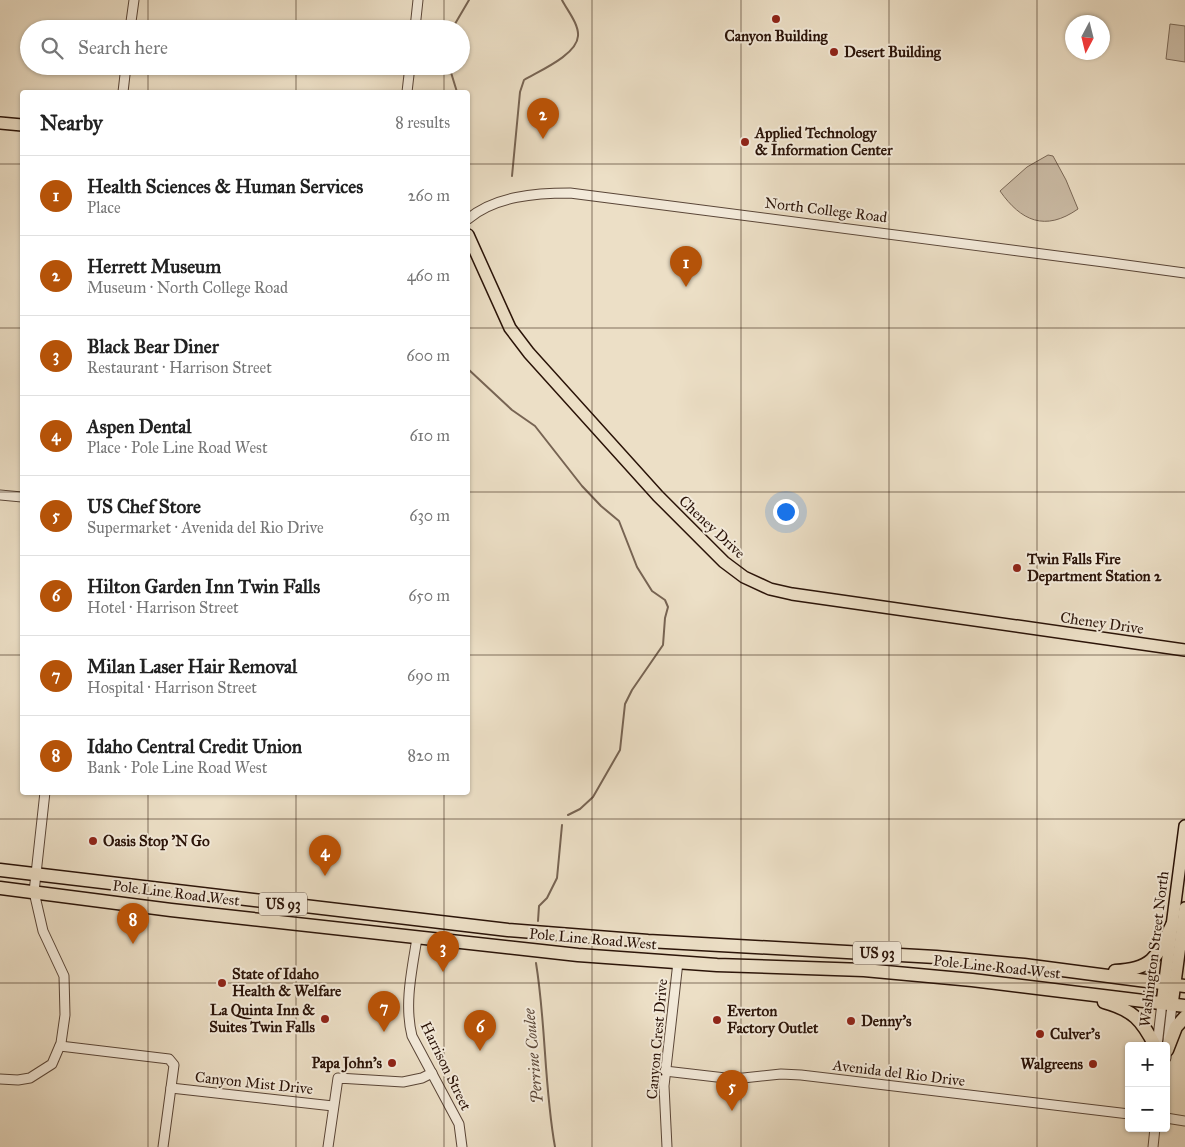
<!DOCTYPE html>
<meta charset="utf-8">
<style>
:root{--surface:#fff;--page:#f2f2f2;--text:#222;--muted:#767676;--line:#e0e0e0;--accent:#b45309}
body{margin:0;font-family:"IM FELL Great Primer",serif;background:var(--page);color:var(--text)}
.controls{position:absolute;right:15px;bottom:15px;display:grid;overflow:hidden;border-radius:5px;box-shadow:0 1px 4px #0004}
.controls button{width:45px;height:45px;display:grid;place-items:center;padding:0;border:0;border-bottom:1px solid var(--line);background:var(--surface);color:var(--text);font:25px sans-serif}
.compass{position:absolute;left:1065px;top:15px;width:45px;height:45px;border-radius:50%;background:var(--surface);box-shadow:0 1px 4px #0004;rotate:187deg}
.you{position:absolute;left:785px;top:511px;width:18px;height:18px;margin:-12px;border:4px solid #fff;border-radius:50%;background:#1a73e8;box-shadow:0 0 0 8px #1a73e833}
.badge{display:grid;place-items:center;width:32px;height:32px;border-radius:50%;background:var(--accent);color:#fff;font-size:16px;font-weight:700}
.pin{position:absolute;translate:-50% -41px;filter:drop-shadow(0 1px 2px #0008)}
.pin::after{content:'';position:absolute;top:26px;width:18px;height:15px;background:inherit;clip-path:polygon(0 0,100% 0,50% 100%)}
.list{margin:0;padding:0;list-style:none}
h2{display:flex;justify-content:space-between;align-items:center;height:65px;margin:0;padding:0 20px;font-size:21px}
h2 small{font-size:16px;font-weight:400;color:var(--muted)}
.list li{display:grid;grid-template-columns:32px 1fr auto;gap:15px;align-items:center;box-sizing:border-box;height:80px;padding:0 20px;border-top:1px solid var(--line)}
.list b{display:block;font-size:19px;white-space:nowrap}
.list p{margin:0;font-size:16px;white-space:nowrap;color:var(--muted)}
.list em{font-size:16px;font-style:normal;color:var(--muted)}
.icon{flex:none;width:28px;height:28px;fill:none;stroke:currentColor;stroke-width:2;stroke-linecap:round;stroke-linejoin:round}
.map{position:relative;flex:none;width:1185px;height:1147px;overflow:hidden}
.search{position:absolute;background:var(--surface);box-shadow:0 1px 4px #0004;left:20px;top:20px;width:450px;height:55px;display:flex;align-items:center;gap:12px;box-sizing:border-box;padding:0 18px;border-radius:28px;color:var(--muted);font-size:19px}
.panel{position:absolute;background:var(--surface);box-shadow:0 1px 4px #0004;left:20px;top:90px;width:450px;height:705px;border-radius:5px}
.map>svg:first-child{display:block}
.green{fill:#cbbca6;stroke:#7a6857}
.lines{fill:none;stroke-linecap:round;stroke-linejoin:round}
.stream{stroke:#776453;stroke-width:2}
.minor-casing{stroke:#5a4638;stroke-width:11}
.major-casing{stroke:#2a1308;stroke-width:14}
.highway-casing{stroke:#2a1308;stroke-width:15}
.minor{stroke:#f3eada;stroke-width:9}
.major{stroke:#ecdfc6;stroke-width:11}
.highway{stroke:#ecdfc6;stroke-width:12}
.grid{fill:none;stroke:#2a1308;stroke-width:1;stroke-opacity:0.55}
.poi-dot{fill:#8f2418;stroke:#f3eada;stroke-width:2}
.labels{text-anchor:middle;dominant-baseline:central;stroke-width:4;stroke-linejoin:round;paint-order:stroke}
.shield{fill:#f3eada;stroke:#665447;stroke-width:1}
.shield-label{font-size:14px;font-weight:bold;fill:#2a1308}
.poi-label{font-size:15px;font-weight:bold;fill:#2a1308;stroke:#f3eada;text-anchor:start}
.street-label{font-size:15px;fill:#2a1308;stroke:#f3eada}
.water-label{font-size:16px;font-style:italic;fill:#5d493a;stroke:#f3eada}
</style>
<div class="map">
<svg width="1185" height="1147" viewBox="0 0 1185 1147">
<rect width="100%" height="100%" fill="#ecdfc6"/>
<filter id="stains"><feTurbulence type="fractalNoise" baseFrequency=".004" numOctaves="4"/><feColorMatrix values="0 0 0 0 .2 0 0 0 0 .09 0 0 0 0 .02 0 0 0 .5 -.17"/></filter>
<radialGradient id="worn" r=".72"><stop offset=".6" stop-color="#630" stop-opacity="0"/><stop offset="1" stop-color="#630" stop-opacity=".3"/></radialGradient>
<!-- green -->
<g class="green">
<path d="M1170,24L1185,26V62L1166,59Z"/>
<path d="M1048,155L1053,156L1066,180L1078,209C1045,232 1021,221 1000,191L1027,167Z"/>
</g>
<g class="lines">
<!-- stream -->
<g class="stream">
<path d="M452,29L469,0"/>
<path d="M449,66L457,92"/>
<path d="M512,176L520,92L524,80C539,71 577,55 578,36C579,24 567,10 562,0"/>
<path d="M468,369L512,410L535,426L582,486L601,506L619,521L637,567L652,591L665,600L668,607L665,618L663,645L632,690L625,704L620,750L593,797L580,809L568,815"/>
<path d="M538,921L539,906L547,898L557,878L562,825"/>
<path d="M536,963C546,1024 544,1086 555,1147"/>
</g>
<!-- minor casing -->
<g class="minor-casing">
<g id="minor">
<path d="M415,28L418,0"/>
<path d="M130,29L134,0"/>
<path d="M123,92L126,66"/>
<path d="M407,92L410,66"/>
<path d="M468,219C495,196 536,193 570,193L1104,262L1185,273"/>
<path d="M0,495L22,497"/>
<path d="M417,938C412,970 404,1004 412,1036L459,1124L462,1147"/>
<path d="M60,1046L169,1059L174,1065L163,1147"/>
<path d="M1157,1046L1162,1003"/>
<path d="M1166,1058L1172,1005"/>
<path d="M665,1071L734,1079L781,1074L801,1075L1129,1114"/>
<path d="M0,1079L18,1080L30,1078L52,1064L61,1043L65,1015L64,976L43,931L34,892L45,792"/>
<path d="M171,1088L333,1106"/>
<path d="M1166,1118L1185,1121"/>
<path d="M328,1147L338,1078L403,1082L422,1078L432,1073"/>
<path d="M667,1147L664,1086L678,962"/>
<path d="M1153,1147L1155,1128"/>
</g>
</g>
<!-- major casing -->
<g class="major-casing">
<g id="major">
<path d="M0,123L22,125"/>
<path d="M468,235L510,328L529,353L658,496L724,562L744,577L770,589L792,594L1185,650"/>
<path d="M1162,1003L1185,826"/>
<path d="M1172,1005L1185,908"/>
</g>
</g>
<!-- highway casing -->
<g class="highway-casing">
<g id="highway">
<path d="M0,870L508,930L648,941L936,957L1024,965L1185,986"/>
<path d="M0,888L171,910L578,955L717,965L864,970L972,980L1185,1006"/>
<path d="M1183,925L1185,938"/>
<path d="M1115,971C1153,969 1157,957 1172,925"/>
<path d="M1104,1002C1133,1010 1142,1020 1155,1046"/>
<path d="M1167,1050L1176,1027L1185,1017"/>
</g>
</g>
<!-- minor -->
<use href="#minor" class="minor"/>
<!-- major -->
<use href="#major" class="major"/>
<!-- highway -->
<use href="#highway" class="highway"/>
</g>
<!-- grid -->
<path class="grid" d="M148,0V29M296,0V29M444,0V29M592,0V1147M741,0V1147M889,0V1147M1037,0V1147M148,66V92M296,66V92M444,66V92M0,164H22M468,164H1185M0,328H22M468,328H1185M0,492H22M468,492H1185M0,655H22M468,655H1185M148,792V1147M296,792V1147M444,792V1147M0,819H1185M0,983H1185"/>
<!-- markers -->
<g class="poi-dot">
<circle cx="776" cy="19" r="5"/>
<circle cx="834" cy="52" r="5"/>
<circle cx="745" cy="142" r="5"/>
<circle cx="1017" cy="568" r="5"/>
<circle cx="93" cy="841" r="5"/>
<circle cx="222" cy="983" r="5"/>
<circle cx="325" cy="1019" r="5"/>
<circle cx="717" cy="1020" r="5"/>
<circle cx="851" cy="1021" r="5"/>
<circle cx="1040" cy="1034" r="5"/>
<circle cx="392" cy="1063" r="5"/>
<circle cx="1093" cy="1064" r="5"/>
</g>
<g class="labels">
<!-- shield labels -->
<g class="shield">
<rect x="259" y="892.5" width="48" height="23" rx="4"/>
<rect x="853" y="941.5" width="48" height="23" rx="4"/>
</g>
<g class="shield-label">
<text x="283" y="904">US 93</text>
<text x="877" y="953">US 93</text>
</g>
<!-- poi labels -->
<g class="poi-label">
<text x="776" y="36" text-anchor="middle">Canyon Building</text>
<text x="844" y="52">Desert Building</text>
<text x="755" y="133">Applied Technology<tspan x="755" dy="17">&amp; Information Center</tspan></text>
<text x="1027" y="559">Twin Falls Fire<tspan x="1027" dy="17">Department Station 2</tspan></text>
<text x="103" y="841">Oasis Stop 'N Go</text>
<text x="232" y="974">State of Idaho<tspan x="232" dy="17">Health &amp; Welfare</tspan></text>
<text x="315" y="1010" text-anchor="end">La Quinta Inn &amp;<tspan x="315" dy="17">Suites Twin Falls</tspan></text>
<text x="727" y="1011">Everton<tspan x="727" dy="17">Factory Outlet</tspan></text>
<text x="861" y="1021">Denny's</text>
<text x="1050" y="1034">Culver's</text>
<text x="382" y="1063" text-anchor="end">Papa John's</text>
<text x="1083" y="1064" text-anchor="end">Walgreens</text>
</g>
<!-- street labels -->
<g class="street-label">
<text transform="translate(826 210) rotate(7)">North College Road</text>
<text transform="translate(712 527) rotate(43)">Cheney Drive</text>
<text transform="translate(1102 623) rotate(8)">Cheney Drive</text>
<text transform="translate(176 893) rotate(7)">Pole Line Road West</text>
<text transform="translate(593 939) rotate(5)">Pole Line Road West</text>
<text transform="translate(1154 949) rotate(-83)">Washington Street North</text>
<text transform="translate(997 967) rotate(6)">Pole Line Road West</text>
<text transform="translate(657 1039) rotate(-85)">Canyon Crest Drive</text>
<text transform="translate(446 1066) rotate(64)">Harrison Street</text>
<text transform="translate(899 1073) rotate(7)">Avenida del Rio Drive</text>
<text transform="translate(254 1083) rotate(6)">Canyon Mist Drive</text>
</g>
<!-- water labels -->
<g class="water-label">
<text transform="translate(533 1056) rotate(-95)">Perrine Coulee</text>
</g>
</g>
<rect width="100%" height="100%" filter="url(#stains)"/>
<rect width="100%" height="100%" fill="url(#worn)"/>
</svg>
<div class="controls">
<button>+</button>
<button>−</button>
</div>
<svg class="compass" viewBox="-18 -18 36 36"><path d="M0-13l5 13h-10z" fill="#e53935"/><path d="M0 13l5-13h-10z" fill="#767676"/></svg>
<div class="you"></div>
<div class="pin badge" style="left:686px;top:287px">1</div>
<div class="pin badge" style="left:543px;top:139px">2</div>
<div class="pin badge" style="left:443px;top:972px">3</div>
<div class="pin badge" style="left:325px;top:876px">4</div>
<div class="pin badge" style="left:732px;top:1111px">5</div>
<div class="pin badge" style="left:480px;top:1051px">6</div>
<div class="pin badge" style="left:384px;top:1032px">7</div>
<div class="pin badge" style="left:133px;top:944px">8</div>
<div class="search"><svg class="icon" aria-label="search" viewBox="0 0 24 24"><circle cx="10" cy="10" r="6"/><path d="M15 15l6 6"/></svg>Search here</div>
<section class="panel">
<h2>Nearby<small>8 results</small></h2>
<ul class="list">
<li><span class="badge">1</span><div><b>Health Sciences &amp; Human Services</b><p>Place</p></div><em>260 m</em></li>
<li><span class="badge">2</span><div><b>Herrett Museum</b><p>Museum · North College Road</p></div><em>460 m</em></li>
<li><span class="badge">3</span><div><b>Black Bear Diner</b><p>Restaurant · Harrison Street</p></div><em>600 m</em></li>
<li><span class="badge">4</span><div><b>Aspen Dental</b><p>Place · Pole Line Road West</p></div><em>610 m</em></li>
<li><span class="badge">5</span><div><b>US Chef Store</b><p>Supermarket · Avenida del Rio Drive</p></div><em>630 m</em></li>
<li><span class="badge">6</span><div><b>Hilton Garden Inn Twin Falls</b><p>Hotel · Harrison Street</p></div><em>650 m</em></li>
<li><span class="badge">7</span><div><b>Milan Laser Hair Removal</b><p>Hospital · Harrison Street</p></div><em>690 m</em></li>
<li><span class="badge">8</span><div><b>Idaho Central Credit Union</b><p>Bank · Pole Line Road West</p></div><em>820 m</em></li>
</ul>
</section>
</div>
